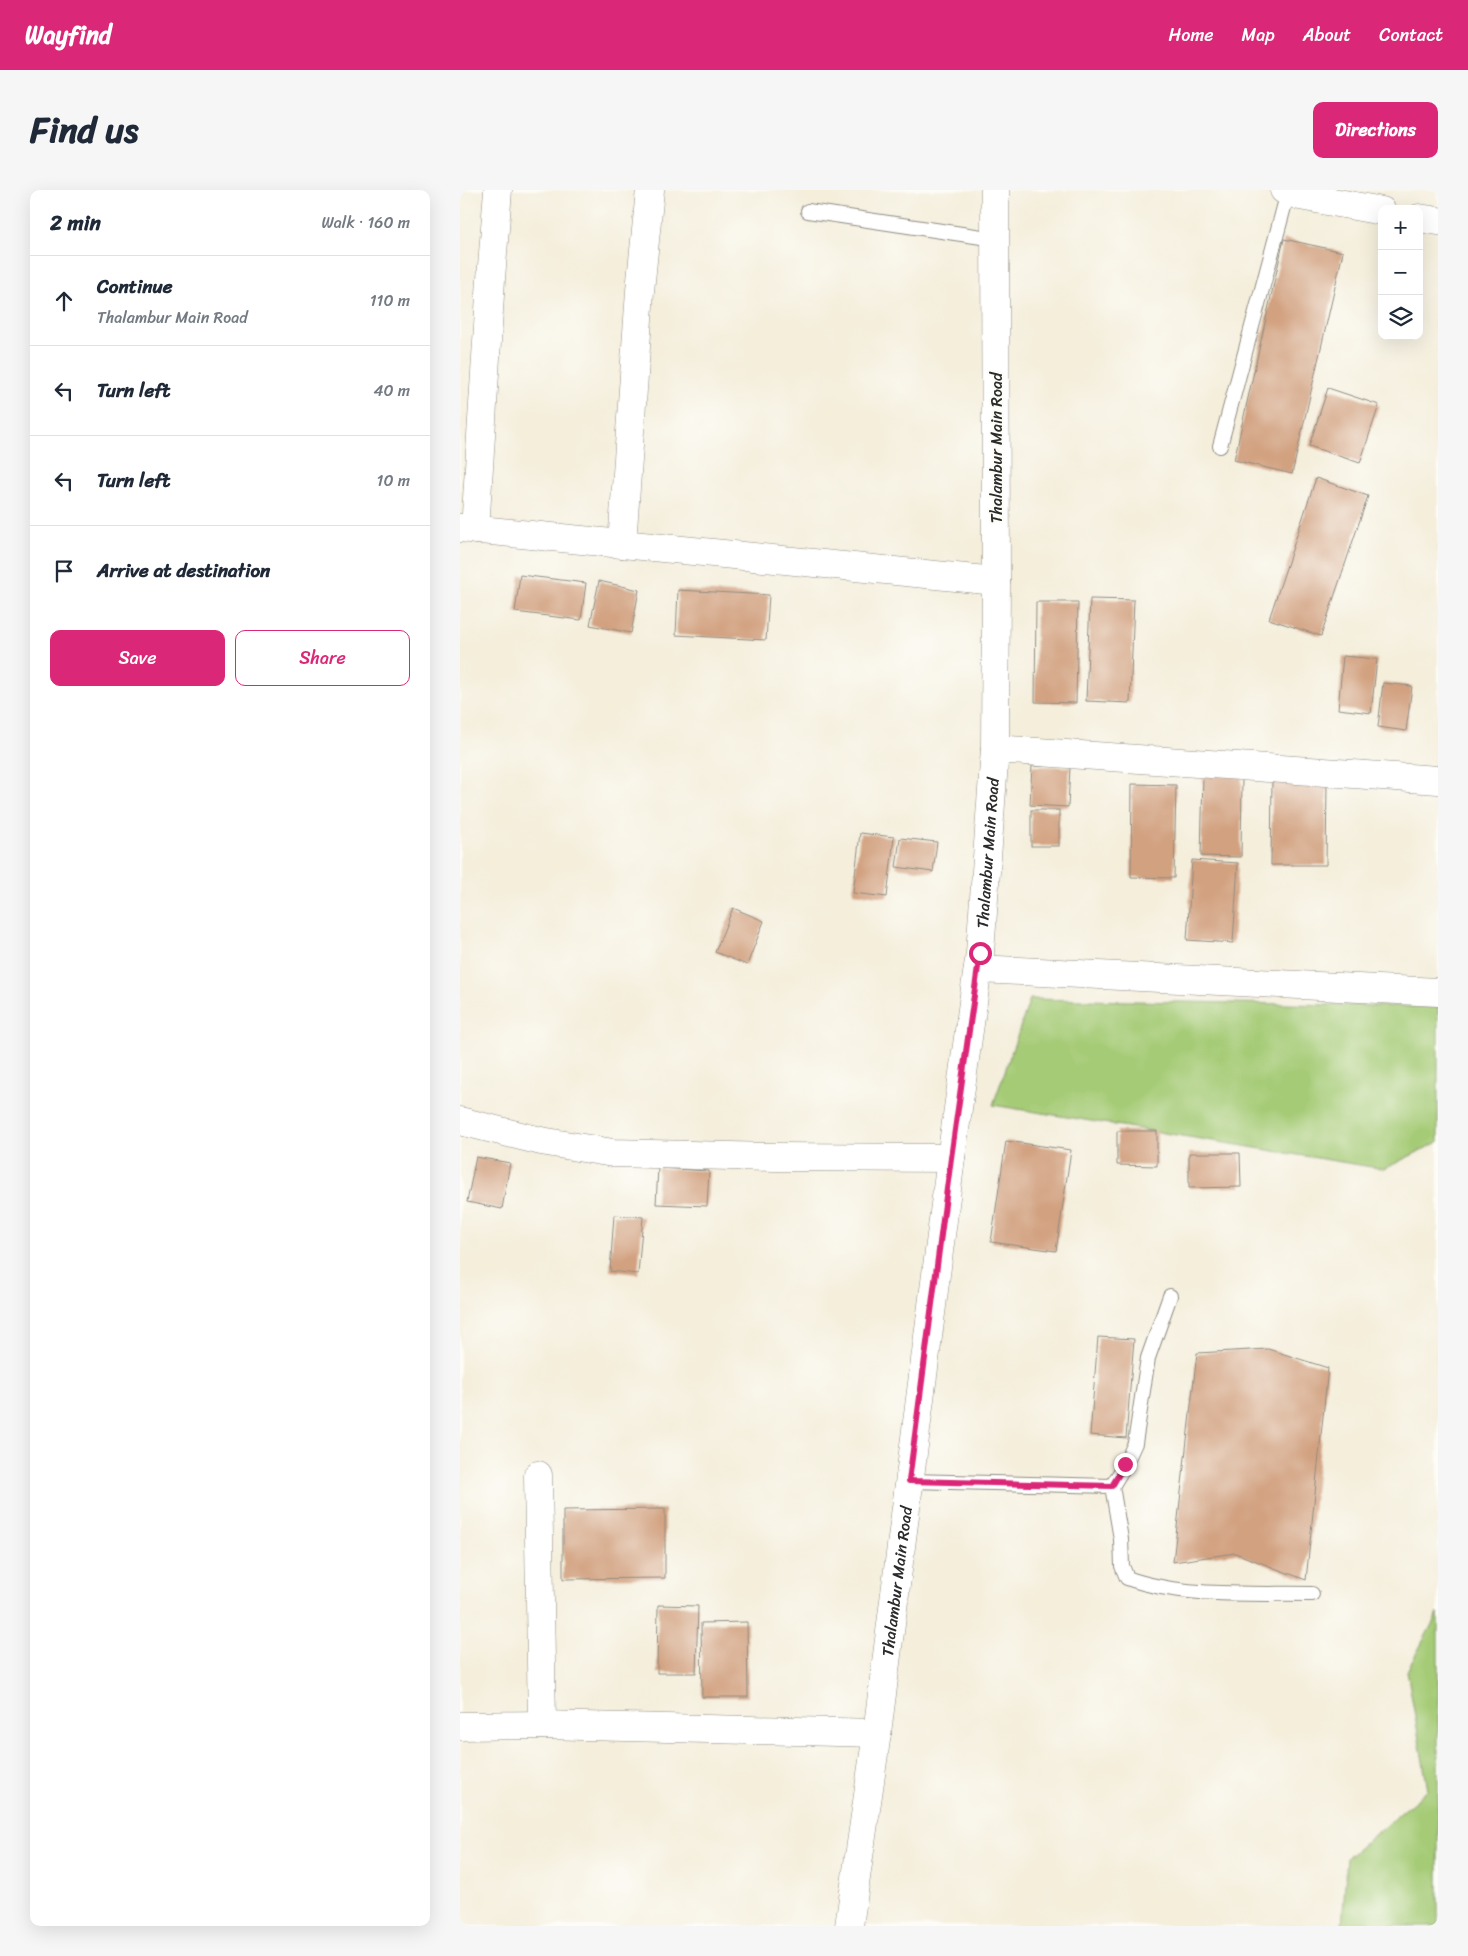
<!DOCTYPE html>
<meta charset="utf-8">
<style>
:root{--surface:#fff;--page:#f6f6f7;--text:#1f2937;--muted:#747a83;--line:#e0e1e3;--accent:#db2777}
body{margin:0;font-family:Sriracha,sans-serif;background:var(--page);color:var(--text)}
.controls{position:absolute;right:15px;top:15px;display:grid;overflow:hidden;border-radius:10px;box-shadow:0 5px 20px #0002}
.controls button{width:45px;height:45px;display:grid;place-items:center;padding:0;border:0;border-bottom:1px solid var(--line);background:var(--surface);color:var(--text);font:25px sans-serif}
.stop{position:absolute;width:15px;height:15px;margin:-11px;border:4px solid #db2777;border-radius:50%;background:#fff}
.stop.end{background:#db2777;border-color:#fff;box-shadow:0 1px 5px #0008}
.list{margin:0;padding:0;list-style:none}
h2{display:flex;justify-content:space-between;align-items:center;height:65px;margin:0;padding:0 20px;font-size:21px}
h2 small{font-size:16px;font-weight:400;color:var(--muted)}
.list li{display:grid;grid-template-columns:32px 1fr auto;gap:15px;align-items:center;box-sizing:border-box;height:90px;padding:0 20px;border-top:1px solid var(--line)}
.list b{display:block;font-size:19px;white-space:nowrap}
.list p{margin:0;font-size:16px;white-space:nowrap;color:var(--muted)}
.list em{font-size:16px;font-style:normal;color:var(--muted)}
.actions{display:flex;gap:10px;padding:15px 20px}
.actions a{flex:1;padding:11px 0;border:1px solid var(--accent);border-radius:10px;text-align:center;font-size:18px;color:var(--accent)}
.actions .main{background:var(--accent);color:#fff}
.icon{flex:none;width:28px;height:28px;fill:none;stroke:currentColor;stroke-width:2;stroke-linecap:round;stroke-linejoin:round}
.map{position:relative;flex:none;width:978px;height:1736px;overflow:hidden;border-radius:10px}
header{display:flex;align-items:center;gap:30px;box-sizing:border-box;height:70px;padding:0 25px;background:var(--accent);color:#fff}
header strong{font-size:24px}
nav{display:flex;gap:28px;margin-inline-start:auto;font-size:18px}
.intro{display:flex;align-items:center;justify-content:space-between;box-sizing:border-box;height:120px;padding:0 30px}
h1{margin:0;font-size:35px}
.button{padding:12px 22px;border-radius:10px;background:var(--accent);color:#fff;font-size:18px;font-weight:700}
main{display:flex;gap:30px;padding:0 30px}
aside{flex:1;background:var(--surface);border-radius:10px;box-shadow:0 5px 20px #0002}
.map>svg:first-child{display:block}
.green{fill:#a5cb76;stroke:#687b50}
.building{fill:#d2a180}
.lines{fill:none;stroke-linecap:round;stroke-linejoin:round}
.service-casing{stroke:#908c83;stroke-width:16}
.minor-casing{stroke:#908c83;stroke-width:29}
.tertiary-casing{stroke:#908c83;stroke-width:29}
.service{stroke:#fff;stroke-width:14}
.minor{stroke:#fff;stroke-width:28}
.tertiary{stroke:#fff;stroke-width:28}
.route{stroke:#db2777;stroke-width:6}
.labels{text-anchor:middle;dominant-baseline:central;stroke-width:4.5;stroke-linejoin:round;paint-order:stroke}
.street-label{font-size:16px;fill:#2b2b2b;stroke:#fdfcf7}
</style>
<header>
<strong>Wayfind</strong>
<nav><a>Home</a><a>Map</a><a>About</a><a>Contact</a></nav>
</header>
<div class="intro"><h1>Find us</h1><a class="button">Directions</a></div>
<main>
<aside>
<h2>2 min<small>Walk · 160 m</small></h2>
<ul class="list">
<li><svg class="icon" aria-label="ahead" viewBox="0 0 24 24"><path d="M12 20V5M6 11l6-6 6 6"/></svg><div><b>Continue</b><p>Thalambur Main Road</p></div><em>110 m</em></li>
<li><svg class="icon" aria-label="left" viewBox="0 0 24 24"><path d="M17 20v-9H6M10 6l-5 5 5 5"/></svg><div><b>Turn left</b></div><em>40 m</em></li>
<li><svg class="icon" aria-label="left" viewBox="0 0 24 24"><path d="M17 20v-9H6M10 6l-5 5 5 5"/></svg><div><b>Turn left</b></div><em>10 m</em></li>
<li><svg class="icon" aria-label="arrive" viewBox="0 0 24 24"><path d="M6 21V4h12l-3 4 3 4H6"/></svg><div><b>Arrive at destination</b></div></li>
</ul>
<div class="actions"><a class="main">Save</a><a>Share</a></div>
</aside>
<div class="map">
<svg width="978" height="1736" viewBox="0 0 978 1736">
<rect width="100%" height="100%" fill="#fdfcf7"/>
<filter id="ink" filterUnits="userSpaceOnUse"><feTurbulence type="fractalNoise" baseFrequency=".02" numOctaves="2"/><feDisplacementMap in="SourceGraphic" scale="10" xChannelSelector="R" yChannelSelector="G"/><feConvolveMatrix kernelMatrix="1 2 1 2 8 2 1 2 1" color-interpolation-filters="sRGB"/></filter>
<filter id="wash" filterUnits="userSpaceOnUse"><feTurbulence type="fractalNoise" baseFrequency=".0096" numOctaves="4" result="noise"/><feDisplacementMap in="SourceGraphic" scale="20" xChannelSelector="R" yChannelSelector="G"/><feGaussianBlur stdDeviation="1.12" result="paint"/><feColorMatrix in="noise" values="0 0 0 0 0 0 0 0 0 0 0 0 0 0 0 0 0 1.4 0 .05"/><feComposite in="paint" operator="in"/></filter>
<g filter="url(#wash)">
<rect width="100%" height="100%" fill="#f4eedb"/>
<!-- green -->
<g class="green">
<path d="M570,809L978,817V952L924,979L533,915Z"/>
<path d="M978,1423V1736H882L887,1668L968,1600L947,1481Z"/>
</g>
<g id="blocks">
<!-- building -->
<g class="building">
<path d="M824,49L883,62L832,284L774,270Z"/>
<path d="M868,198L919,215L900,273L849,256Z"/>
<path d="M856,288L908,306L861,446L809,429Z"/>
<path d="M60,385L126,393L121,430L55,422Z"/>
<path d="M139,391L179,400L171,443L130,435Z"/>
<path d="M218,400L309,405L306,450L216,445Z"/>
<path d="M630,409L674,410L670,513L626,511Z"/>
<path d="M576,412H618L616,513L575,512Z"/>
<path d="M883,466L917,469L911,523L878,519Z"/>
<path d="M923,493L952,496L946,541L918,537Z"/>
<path d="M572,576L610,577L608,617L570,615Z"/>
<path d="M743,585L782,586L781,667L741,666Z"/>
<path d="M812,590L867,592L866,675H811Z"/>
<path d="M672,594L716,595L714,688L671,687Z"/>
<rect x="571" y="620" width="28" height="36"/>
<path d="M400,643L434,647L427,707L393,703Z"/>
<path d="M440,648L477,652L473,682L436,677Z"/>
<path d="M732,670L778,673L773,753L727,750Z"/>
<path d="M273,718L304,731L287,775L255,762Z"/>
<path d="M657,941H697V976L657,975Z"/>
<path d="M546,951L611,960L596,1061L531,1052Z"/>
<path d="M729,963H780L781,997L729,998Z"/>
<path d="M16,967L50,973L42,1019L7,1012Z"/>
<path d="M198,978L249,981L247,1016L196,1014Z"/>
<path d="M154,1025L183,1027L178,1084L150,1081Z"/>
<path d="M638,1147L674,1149L666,1248L630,1245Z"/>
<path d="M808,1159L868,1178L846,1390L775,1363L713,1372L737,1163Z"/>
<path d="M205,1319V1388L103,1389V1320Z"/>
<path d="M198,1415L238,1416L236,1483H197Z"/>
<path d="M287,1432L288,1507H242L241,1433Z"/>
</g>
</g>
</g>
<g filter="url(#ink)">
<use href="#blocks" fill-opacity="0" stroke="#908c83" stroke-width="1"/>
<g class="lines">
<!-- service casing -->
<g class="service-casing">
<g id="service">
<path d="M348,21L535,49"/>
<path d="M760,256L828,2"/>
<path d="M449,1291L652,1296L661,1349L662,1376L667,1388C722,1408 794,1403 852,1404"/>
<path d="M652,1296L665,1275L675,1253L688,1168L710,1106"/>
</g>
</g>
<!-- minor casing -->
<g class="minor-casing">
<g id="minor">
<path d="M824,0L840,6L922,21"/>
<path d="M959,28L978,31"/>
<path d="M0,338L536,391"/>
<path d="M15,340L31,89L38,0"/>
<path d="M162,354L180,101L190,0"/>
<path d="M535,559L978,590"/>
<path d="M518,779L978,802"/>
<path d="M0,931L81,951L153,963L314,967L491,968"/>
<path d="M78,1285L82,1535"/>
<path d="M0,1536L82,1535L417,1543"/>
</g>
</g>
<!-- tertiary casing -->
<g class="tertiary-casing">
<g id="tertiary">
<path id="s1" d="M389,1736L417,1543L491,968L520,763L535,559L536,391L535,0"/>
</g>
</g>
<!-- service -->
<use href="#service" class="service"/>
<!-- minor -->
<use href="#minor" class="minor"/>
<!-- tertiary -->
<use href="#tertiary" class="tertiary"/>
</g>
</g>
<g class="lines" filter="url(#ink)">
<!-- route -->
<path class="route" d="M520,763L491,968L449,1291L652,1296L665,1274"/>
</g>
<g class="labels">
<!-- street labels -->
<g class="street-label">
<text transform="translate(536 258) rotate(-90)">Thalambur Main Road</text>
<text stroke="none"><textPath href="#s1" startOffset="1082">Thalambur Main Road</textPath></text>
<text stroke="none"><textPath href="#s1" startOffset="348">Thalambur Main Road</textPath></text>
</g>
</g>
</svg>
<div class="controls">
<button>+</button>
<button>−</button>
<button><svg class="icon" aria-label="layers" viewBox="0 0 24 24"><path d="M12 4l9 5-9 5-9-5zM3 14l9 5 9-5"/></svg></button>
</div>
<div class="stop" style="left:520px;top:763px"></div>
<div class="stop end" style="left:665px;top:1274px"></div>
</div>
</main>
